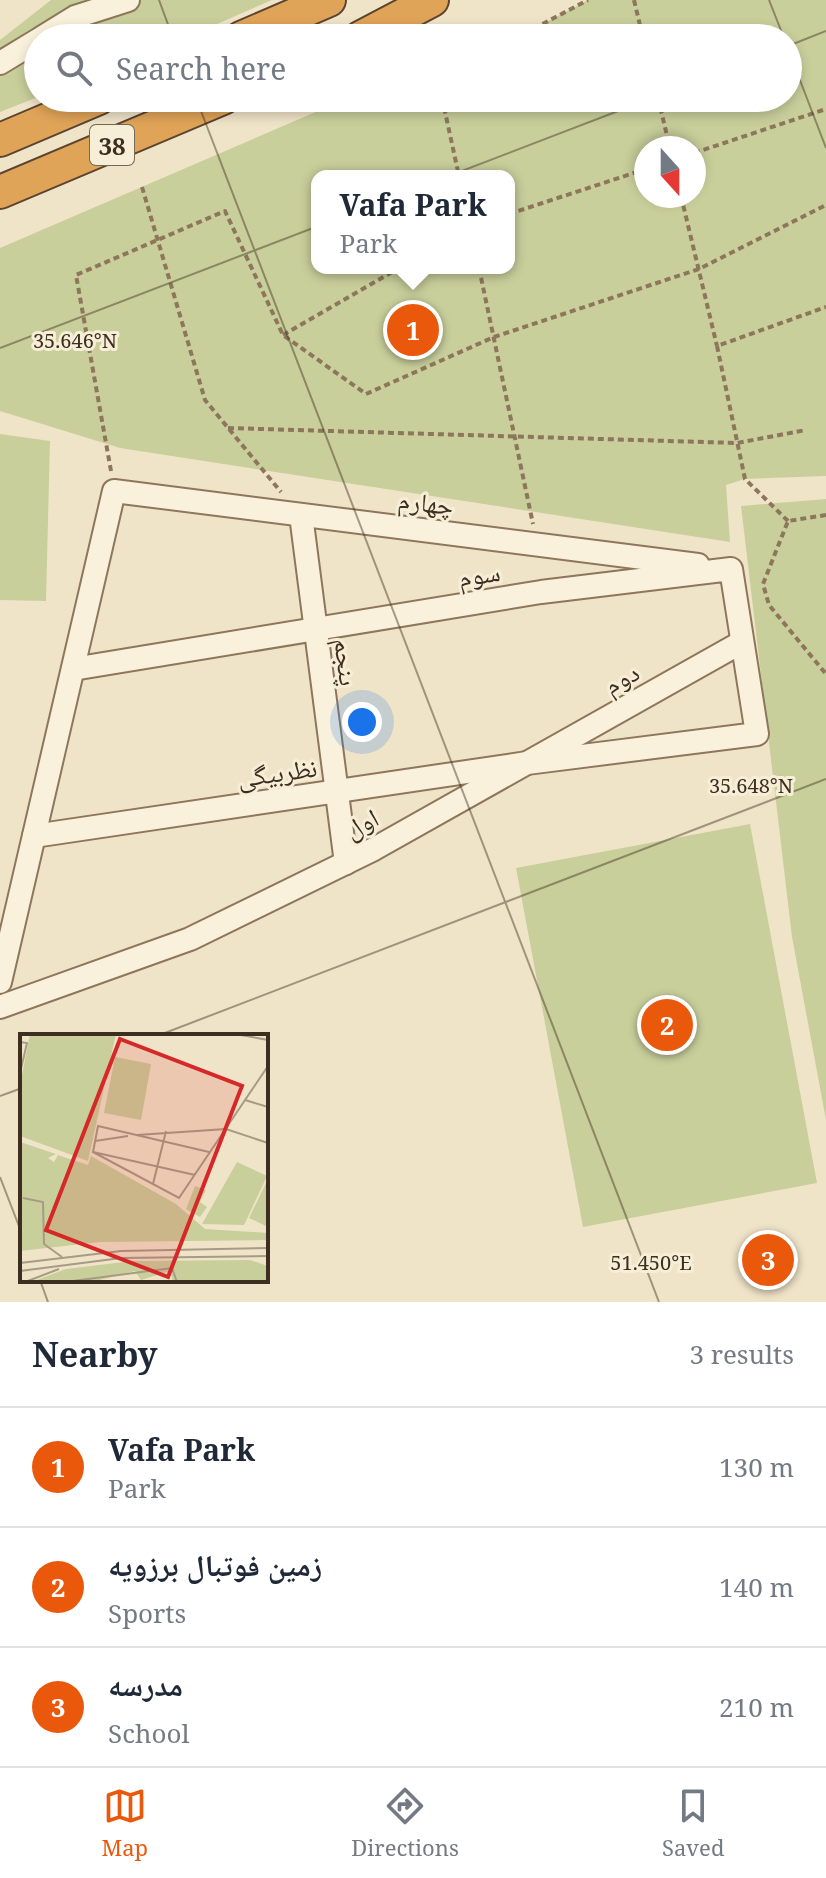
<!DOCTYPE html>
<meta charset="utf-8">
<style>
:root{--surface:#fff;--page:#f6f6f7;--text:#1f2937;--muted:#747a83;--line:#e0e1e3;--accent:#ea580c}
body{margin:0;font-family:"Noto Serif","Noto Naskh Arabic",serif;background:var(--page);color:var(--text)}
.compass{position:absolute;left:634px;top:136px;width:72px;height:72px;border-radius:50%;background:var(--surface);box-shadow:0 4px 12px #0003;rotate:159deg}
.you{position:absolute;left:362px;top:722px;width:28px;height:28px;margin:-20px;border:6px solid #fff;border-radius:50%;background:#1a73e8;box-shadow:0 0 0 12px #1a73e833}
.badge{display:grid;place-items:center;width:52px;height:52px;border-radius:50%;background:var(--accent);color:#fff;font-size:26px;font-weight:700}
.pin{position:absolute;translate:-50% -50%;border:4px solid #fff;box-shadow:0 2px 8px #0006}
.popup{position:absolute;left:311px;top:170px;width:204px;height:104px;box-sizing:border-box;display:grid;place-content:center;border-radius:16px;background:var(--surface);filter:drop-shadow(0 2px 6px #0005);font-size:26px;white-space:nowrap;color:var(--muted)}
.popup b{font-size:30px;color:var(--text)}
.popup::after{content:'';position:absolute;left:50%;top:100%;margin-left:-16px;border:16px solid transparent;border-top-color:var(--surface)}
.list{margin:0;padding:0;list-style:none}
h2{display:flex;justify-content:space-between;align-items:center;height:104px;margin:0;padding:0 32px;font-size:34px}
h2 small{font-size:26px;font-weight:400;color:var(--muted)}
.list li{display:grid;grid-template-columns:52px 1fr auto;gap:24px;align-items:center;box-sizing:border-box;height:120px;padding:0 32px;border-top:2px solid var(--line)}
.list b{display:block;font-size:30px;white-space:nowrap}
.list p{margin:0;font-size:26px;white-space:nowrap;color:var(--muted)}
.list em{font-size:26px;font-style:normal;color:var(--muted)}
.icon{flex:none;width:44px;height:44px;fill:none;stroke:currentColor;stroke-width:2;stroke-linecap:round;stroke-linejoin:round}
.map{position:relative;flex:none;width:826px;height:1302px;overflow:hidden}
.search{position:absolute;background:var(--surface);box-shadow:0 4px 12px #0003;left:24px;right:24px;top:24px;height:88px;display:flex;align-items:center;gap:20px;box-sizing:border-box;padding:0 28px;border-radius:44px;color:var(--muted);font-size:30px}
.sheet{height:464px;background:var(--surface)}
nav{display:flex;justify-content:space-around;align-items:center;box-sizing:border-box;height:112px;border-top:2px solid var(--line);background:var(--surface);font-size:22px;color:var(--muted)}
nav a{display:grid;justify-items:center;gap:4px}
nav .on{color:var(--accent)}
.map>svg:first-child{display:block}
.green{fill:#c9cf9b;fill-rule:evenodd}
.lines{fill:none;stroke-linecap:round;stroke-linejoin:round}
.minor-casing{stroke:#8d765c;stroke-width:26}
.highway-casing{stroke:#5b4430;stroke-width:36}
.path{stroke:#8d765c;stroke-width:4;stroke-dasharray:6 4;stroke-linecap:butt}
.minor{stroke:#faf1dc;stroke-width:22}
.highway{stroke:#e0a458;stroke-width:32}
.ticks{fill:none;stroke:#3d2e20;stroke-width:2;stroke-opacity:0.45}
.labels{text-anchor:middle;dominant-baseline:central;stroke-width:6;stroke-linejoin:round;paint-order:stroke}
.shield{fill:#f7eed8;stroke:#756857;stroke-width:2}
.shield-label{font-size:24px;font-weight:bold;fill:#3d2e20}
.street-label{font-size:26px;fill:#3d2e20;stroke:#f7eed8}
.inset-road{fill:none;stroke:#a89b85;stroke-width:2}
.view{fill:#d62828;fill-opacity:0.15;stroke:#d62828;stroke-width:4}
.inset-edge{fill:none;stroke:#3d2e20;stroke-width:4}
.ticks-label{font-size:20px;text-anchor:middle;fill:#3d2e20;stroke:#f7eed8;stroke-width:6;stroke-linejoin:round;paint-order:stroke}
</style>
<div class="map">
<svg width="826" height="1302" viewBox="0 0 826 1302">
<rect width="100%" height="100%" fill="#f0e4c8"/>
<!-- green -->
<g class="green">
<path d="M51,0H272L185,38H38V97L0,112V40Z"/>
<path d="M588,0H826V476L745,479L726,485L730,542L120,448L0,411V248L348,98H788V38H516ZM694,148V196H646V148ZM317,176H509V268H317Z"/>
<path d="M0,434L50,441L46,601L0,600Z"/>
<path d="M826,499V1120L792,937L741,506Z"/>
<path d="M750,824L817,1183L583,1227L516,868Z"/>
</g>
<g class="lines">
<!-- minor casing -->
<g class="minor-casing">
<g id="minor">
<path d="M41,38L75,17L128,0"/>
<path d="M0,63L38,40"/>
<path d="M301,515L346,863"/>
<path d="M34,836L527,763L757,734L731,569L541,592L73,669"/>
<path d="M0,982L114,491L698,565"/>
<path d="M0,1007L190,939L374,849L742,642"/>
</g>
</g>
<!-- highway casing -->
<g class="highway-casing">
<g id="highway">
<path d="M241,38L329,0"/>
<path d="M360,38L432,0"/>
<path d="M0,140L99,98"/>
<path d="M0,192L223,98"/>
</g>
</g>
<!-- path -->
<g class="path">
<path d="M634,0L643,38"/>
<path d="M516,38L588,0"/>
<path d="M442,98L459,176"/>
<path d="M658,98L670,148"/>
<path d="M694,153L826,109"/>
<path d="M142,187L205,400L281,492"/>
<path d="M681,196L717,346"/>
<path d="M509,214L646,169"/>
<path d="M479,268L533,524"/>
<path d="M283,335L399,268"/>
<path d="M228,428L737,443L806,430"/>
<path d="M111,471L76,275L225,211L283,335L366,394L494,337L699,269L826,205"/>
<path d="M826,515L788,521L763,584L769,605L826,674"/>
<path d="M788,521L745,479L717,346L826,307"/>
</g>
<!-- minor -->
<use href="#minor" class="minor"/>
<!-- highway -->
<use href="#highway" class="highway"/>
</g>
<!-- ticks -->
<path class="ticks" d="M159,0L173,38M769,0L784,38M788,46L826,31M788,49L826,148M196,98L659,1302M0,348L652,98M157,1036L826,779M0,1096L22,1088M0,1177L22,1234M40,1280L48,1302"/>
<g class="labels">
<!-- shield labels -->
<rect class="shield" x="90" y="125" width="44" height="40" rx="6"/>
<g class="shield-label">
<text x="112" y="145">38</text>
</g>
<!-- street labels -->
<g class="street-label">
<text transform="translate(426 502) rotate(7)">چهارم</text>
<text transform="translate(479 574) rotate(-9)">سوم</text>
<text transform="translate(347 662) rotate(83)">پنجم</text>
<text transform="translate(621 678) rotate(-29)">دوم</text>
<text transform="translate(277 772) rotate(-8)">نظربیگی</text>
<text transform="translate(361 823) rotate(-28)">اول</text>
</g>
</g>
<!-- overview -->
<g transform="translate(20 1034)">
<rect width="248" height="248" fill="#f0e4c8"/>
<path d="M10,0H96L68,127L0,102V51ZM95,23L131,30L121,86L84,79ZM0,108L36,120L28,124L34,128L38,121L68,131L71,122L156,170L185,195L248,199V206L80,208L0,217ZM217,128L247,142L224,191L182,190ZM246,149L248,150V193L229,184ZM175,152L186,156L180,168L187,173L180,183L166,175ZM230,226L248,232V248H153L150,237L121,246L115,237L72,248H11L46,235L112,227Z" fill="#c9cf9b"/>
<path class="inset-road" d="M215,0L248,6M0,8L7,9L0,39M225,66L248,73M117,101L206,95L248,109M75,107L108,102M73,118L159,164L248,32M175,141L73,118L78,92L189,118M133,150L146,97M3,164L23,168L24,210L42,223M0,229L101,217L248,214M0,237L101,224L248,222M5,248L39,235M45,248L152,234L157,248"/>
<path class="view" d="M100,5L222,52L148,243L26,196Z"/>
<rect width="248" height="248" class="inset-edge"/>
</g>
<g class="ticks-label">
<text x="75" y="348">35.646°N</text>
<text x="751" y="793">35.648°N</text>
<text x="651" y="1270">51.450°E</text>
</g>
</svg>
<svg class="compass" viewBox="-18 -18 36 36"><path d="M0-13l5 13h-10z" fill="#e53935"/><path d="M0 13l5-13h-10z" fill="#747a83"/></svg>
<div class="you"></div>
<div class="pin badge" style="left:413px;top:330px">1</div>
<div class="popup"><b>Vafa Park</b>Park</div>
<div class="pin badge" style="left:667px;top:1025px">2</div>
<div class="pin badge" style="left:768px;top:1260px">3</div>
<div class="search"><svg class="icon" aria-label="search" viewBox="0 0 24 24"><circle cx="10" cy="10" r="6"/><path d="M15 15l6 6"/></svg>Search here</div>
</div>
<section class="sheet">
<h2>Nearby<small>3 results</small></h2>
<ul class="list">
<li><span class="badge">1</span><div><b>Vafa Park</b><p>Park</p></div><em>130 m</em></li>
<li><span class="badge">2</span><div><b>زمین فوتبال برزویه</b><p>Sports</p></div><em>140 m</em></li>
<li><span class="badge">3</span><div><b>مدرسه</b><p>School</p></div><em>210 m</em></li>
</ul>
</section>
<nav>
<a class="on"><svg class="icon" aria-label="map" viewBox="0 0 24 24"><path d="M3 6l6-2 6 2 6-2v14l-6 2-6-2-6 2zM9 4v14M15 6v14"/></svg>Map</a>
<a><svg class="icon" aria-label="directions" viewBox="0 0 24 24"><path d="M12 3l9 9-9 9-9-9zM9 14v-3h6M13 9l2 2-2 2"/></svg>Directions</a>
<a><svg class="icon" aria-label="saved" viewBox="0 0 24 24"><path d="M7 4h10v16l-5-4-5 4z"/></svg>Saved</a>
</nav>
